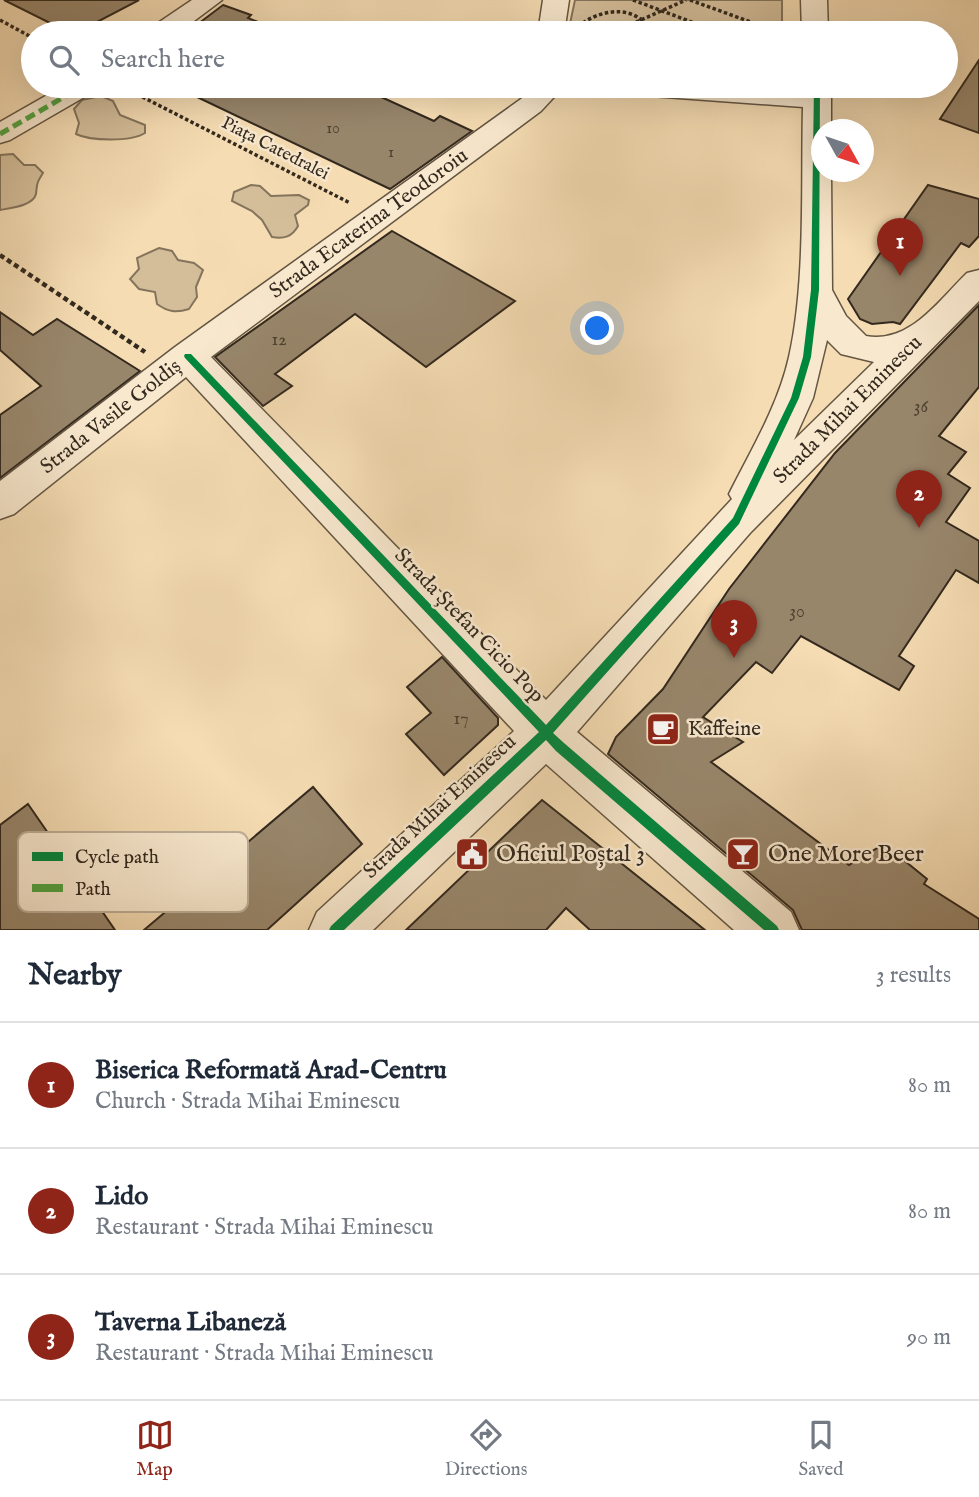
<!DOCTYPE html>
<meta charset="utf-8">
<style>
:root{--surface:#fff;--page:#f2f2f3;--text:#1f2937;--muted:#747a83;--line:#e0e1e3;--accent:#8f2418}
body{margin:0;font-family:"IM FELL English",serif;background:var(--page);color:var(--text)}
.compass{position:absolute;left:811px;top:119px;width:63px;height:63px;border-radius:50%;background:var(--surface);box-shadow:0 7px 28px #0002;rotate:130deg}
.you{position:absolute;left:598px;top:329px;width:24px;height:24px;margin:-18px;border:5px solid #fff;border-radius:50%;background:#1a73e8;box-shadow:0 0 0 10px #1a73e833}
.badge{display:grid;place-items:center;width:46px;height:46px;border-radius:50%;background:var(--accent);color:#fff;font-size:23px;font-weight:700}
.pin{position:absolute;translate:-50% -58px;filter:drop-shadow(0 2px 4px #0008)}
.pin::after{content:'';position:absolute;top:37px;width:24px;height:21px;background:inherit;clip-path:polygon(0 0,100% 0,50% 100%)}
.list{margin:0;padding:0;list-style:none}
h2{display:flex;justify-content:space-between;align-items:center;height:91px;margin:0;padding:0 28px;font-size:30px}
h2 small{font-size:23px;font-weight:400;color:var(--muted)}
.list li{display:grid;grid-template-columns:46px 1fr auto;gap:21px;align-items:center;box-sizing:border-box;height:126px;padding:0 28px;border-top:2px solid var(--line)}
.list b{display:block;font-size:26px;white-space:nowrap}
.list p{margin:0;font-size:23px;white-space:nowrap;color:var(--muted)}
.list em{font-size:23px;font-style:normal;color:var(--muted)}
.icon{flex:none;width:38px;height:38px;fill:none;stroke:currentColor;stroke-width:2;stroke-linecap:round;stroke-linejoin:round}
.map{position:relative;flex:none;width:979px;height:930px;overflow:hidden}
.search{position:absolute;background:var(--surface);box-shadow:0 7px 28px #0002;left:21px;right:21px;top:21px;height:77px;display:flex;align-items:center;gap:18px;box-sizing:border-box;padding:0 24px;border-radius:38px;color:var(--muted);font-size:26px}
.sheet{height:469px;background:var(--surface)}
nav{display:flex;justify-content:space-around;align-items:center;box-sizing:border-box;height:98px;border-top:2px solid var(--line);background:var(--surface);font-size:19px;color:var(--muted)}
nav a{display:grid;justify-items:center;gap:4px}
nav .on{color:var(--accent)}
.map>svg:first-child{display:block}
.green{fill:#d4be9a;stroke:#84745c;stroke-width:2}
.building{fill:#98866b;stroke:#33291e;stroke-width:2}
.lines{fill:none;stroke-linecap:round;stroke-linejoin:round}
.minor-casing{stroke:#645643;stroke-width:3}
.path-far1{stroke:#33291e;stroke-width:3.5;stroke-dasharray:3.5 2.5;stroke-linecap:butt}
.path{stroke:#33291e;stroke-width:4.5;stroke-dasharray:5 3.5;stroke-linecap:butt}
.minor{fill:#f8e8ce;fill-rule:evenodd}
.quiet{stroke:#52a341;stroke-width:5;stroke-dasharray:10 5;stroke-linecap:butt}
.cycleway-casing{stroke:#f8e8ce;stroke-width:4}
.cycleway{fill:#00873e;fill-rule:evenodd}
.labels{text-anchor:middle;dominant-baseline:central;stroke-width:5;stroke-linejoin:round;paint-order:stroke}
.far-number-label{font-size:16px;fill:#4c4031}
.far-street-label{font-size:18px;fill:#33291e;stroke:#f8e8ce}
.number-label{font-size:18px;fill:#4c4031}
.street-label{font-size:21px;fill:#33291e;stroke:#f8e8ce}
.poi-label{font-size:21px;fill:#33291e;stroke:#f8e8ce;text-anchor:start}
.near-poi-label{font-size:24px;fill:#33291e;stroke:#f8e8ce;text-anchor:start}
.key{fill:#f8e8ce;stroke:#bdaf99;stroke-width:2}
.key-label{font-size:19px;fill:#33291e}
</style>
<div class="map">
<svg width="979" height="930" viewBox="0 0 979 930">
<rect width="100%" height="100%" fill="#f5dcb3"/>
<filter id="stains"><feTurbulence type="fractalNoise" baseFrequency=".00286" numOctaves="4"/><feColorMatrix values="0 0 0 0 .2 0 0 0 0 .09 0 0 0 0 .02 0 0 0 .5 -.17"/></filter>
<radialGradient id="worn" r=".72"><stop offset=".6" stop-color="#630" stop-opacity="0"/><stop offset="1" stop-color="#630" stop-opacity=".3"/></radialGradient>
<!-- green -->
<g class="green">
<path d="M575,0H782V33H568Z"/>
<path d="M101,96L113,101L120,115L145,125V133C131,142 90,141 76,134L79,123L74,109L82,100Z"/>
<path d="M13,154L24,165H35L43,173C37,182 37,184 36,194C33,206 10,208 0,210V155Z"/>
<path d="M251,185L260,186L271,196L299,195L309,200L308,205L295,215L298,226C292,237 284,239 272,237L262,220L252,211L232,201L234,192Z"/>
<path d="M159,248L172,251L178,260L194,263L203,270L196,287L197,297L189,309C176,313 168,312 157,304L155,292L139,289L130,279L139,269L137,258Z"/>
</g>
<!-- building -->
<g class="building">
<path d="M4,0H139L76,33H70Z"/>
<path d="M223,5L251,15L248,18L285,33H186Z"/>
<path d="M979,60V133L940,119Z"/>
<path d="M174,86H357L434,121L440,116L472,131L390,189Z"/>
<path d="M928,185L979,199V236L969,247L961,243L900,324L893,322L872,324L860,319L848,299Z"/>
<path d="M392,231L515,301L426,367L355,314L275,374L292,386L263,406L215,357Z"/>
<path d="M979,305V387L939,436L966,452L948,474L970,488L946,522L979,541V583L956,570L899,656L914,666L899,690L801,636L772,673L756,662L703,717L743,742L711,762L849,865L884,844L927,879L924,884L979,919V930H802L793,910L608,754L616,737L663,689L729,589L835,453Z"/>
<path d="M0,312L33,335L57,319L140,371L0,478V415L41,386L0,350Z"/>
<path d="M442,657L498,718V725L444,775L406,734L431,713L407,687Z"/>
<path d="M313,787L362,844L267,930H144Z"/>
<path d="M542,800L705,930H590L566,908L546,930H406Z"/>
<path d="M28,804L115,930H0V825Z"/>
</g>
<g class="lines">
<!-- minor casing -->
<g class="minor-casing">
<g id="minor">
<path d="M192,0H222L178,33H148L152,27Z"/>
<path d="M543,0H569L564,33H538Z"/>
<path d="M801,0H827L828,33H802Z"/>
<path d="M63,86H97L93,92L10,140L0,143V122Z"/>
<path d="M529,86H557L554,97L541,111L211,357L546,700L732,499L729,494C751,450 778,406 789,357C806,282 801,185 803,107L623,94L613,92L609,86H735L803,91V86H831V130H822V172H831L832,290L846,316L866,336C910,344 939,300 967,273L979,270V301L750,533L577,732L791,912L799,930H734L546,764L373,930H309L317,912L514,731L186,377L14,514L0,519V481L175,347L521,99L527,94ZM827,340L841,354L874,362L794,440L813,398Z"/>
</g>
</g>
<!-- path-far1 -->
<g class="path-far1">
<path d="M633,0L721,33"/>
<path d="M690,0L781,33"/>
<path d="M0,20L33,38"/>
<path d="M583,23C604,8 639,5 651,33"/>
<path d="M625,27L686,0"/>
<path d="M121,86L350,203"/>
</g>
<!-- path -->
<path class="path" d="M0,255L145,352"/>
<!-- minor -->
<use href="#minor" class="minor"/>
<!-- quiet -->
<path class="quiet" d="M0,134L83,86"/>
<!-- cycleway casing -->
<g class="cycleway-casing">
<path id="cycleway" d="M814,86H820L819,290L811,357L799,398L739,524L553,733L564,743L777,926L779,930H764L556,751L546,740L344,930H329L331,926L539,732L185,358L184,356L185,354H191L546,725L733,518L791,398L803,357L811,290Z"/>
</g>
<!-- cycleway -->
<use href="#cycleway" class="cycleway"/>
</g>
<!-- icons -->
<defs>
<g id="cafe-square" transform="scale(1.75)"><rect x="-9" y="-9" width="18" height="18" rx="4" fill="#8f2418" stroke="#f8e8ce"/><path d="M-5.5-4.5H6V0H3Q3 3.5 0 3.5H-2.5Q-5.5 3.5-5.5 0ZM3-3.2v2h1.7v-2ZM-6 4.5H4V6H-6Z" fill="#fff"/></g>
<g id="civic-square" transform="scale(1.75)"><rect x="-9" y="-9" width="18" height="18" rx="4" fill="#8f2418" stroke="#f8e8ce"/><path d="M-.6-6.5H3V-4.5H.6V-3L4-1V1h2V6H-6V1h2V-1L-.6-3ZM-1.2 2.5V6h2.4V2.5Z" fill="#fff"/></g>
<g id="bar-square" transform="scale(1.75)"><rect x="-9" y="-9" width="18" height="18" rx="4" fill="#8f2418" stroke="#f8e8ce"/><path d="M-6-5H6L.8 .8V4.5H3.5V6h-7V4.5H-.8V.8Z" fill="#fff"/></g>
</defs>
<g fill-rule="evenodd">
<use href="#cafe-square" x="663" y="729"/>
<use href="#civic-square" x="472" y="854"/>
<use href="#bar-square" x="743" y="854"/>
</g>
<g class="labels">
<!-- far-number labels -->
<g class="far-number-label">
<text x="333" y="129">10</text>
<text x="391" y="153">1</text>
</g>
<!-- far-street labels -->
<g class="far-street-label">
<text transform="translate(275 149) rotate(27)">Piața Catedralei</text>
</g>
<!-- number labels -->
<g class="number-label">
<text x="279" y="340">12</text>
<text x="921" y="407">36</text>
<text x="797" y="612">30</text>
<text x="461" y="719">17</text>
</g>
<!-- street labels -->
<g class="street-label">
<text transform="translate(369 224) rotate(-36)">Strada Ecaterina Teodoroiu</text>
<text transform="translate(848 410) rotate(-45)">Strada Mihai Eminescu</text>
<text transform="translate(111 417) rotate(-38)">Strada Vasile Goldiș</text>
<text transform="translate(469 626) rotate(46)">Strada Ștefan Cicio Pop</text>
<text transform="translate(440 807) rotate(-43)">Strada Mihai Eminescu</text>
</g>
<!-- poi labels -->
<g class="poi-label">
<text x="688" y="729">Kaffeine</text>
</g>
<!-- near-poi labels -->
<g class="near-poi-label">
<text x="496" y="854">Oficiul Poștal 3</text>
<text x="768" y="854">One More Beer</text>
</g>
</g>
<!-- legend -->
<rect x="18" y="832" width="230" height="80" rx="10" class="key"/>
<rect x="32" y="852" width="31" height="9" fill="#00873e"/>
<rect x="32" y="884" width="31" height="8" fill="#52a341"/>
<g class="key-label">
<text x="75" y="863">Cycle path</text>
<text x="75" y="895">Path</text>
</g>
<rect width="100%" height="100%" filter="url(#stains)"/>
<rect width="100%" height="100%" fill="url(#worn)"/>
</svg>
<svg class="compass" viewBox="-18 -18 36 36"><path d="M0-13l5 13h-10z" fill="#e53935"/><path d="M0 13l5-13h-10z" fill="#747a83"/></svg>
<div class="you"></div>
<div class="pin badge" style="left:900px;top:276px">1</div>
<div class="pin badge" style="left:919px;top:528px">2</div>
<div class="pin badge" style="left:734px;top:658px">3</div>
<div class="search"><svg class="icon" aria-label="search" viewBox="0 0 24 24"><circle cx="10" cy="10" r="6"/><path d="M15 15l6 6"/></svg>Search here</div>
</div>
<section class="sheet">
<h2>Nearby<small>3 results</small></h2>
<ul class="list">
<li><span class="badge">1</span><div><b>Biserica Reformată Arad-Centru</b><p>Church · Strada Mihai Eminescu</p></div><em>80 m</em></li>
<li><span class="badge">2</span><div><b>Lido</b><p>Restaurant · Strada Mihai Eminescu</p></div><em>80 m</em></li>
<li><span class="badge">3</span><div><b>Taverna Libaneză</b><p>Restaurant · Strada Mihai Eminescu</p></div><em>90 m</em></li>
</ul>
</section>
<nav>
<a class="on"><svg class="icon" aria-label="map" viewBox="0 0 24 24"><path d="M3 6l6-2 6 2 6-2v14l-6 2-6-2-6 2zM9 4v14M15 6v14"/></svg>Map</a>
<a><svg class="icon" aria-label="directions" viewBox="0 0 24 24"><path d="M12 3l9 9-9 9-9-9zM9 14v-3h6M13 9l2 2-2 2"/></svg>Directions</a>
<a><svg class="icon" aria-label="saved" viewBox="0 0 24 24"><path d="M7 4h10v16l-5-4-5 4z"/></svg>Saved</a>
</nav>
